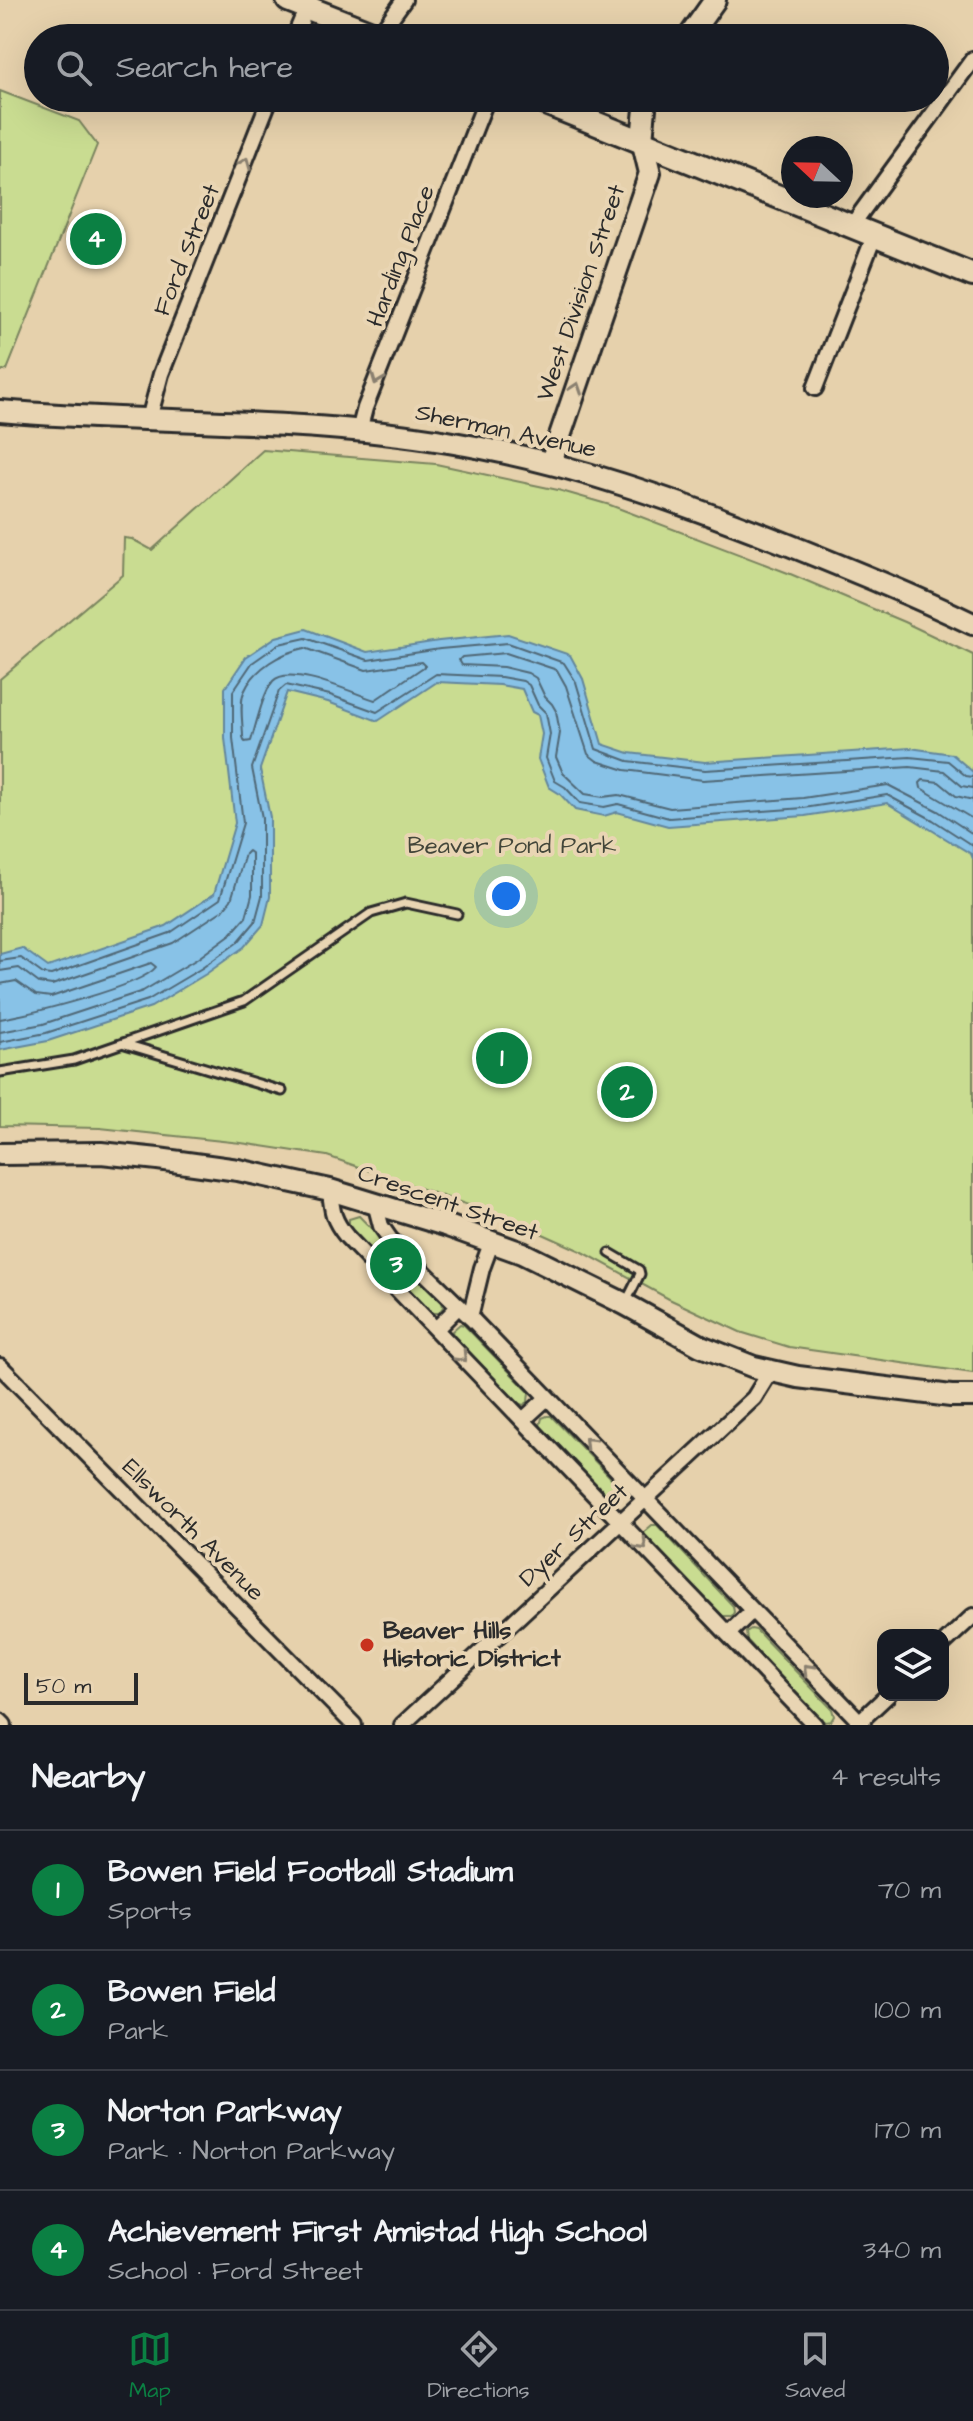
<!DOCTYPE html>
<meta charset="utf-8">
<style>
:root{--surface:#171b24;--page:#20242c;--text:#f1f3f6;--muted:#9ea1a6;--line:#363941;--accent:#0b8043}
body{margin:0;font-family:"Architects Daughter",sans-serif;background:var(--page);color:var(--text)}
.controls{position:absolute;right:24px;bottom:24px;display:grid;overflow:hidden;border-radius:16px;box-shadow:0 8px 32px #0002}
.controls button{width:72px;height:72px;display:grid;place-items:center;padding:0;border:0;border-bottom:2px solid var(--line);background:var(--surface);color:var(--text);font:40px sans-serif}
.compass{position:absolute;left:781px;top:136px;width:72px;height:72px;border-radius:50%;background:var(--surface);box-shadow:0 8px 32px #0002;rotate:292deg}
.scale{position:absolute;left:24px;bottom:20px;width:114px;box-sizing:border-box;padding-left:8px;border:4px solid #2b2b2b;border-top:0;font-size:22px;line-height:28px;white-space:nowrap;color:#2b2b2b;-webkit-text-stroke:6px #e9d5b3;paint-order:stroke}
.you{position:absolute;left:506px;top:896px;width:28px;height:28px;margin:-20px;border:6px solid #fff;border-radius:50%;background:#1a73e8;box-shadow:0 0 0 12px #1a73e833}
.badge{display:grid;place-items:center;width:52px;height:52px;border-radius:50%;background:var(--accent);color:#fff;font-size:26px;font-weight:700}
.pin{position:absolute;translate:-50% -50%;border:4px solid #fff;box-shadow:0 2px 8px #0006}
.list{margin:0;padding:0;list-style:none}
h2{display:flex;justify-content:space-between;align-items:center;height:104px;margin:0;padding:0 32px;font-size:34px}
h2 small{font-size:26px;font-weight:400;color:var(--muted)}
.list li{display:grid;grid-template-columns:52px 1fr auto;gap:24px;align-items:center;box-sizing:border-box;height:120px;padding:0 32px;border-top:2px solid var(--line)}
.list b{display:block;font-size:30px;white-space:nowrap}
.list p{margin:0;font-size:26px;white-space:nowrap;color:var(--muted)}
.list em{font-size:26px;font-style:normal;color:var(--muted)}
.icon{flex:none;width:44px;height:44px;fill:none;stroke:currentColor;stroke-width:2;stroke-linecap:round;stroke-linejoin:round}
.map{position:relative;flex:none;width:973px;height:1725px;overflow:hidden}
.search{position:absolute;background:var(--surface);box-shadow:0 8px 32px #0002;left:24px;right:24px;top:24px;height:88px;display:flex;align-items:center;gap:20px;box-sizing:border-box;padding:0 28px;border-radius:44px;color:var(--muted);font-size:30px}
.sheet{height:584px;background:var(--surface)}
nav{display:flex;justify-content:space-around;align-items:center;box-sizing:border-box;height:112px;border-top:2px solid var(--line);background:var(--surface);font-size:22px;color:var(--muted)}
nav a{display:grid;justify-items:center;gap:4px}
nav .on{color:var(--accent)}
.map>svg:first-child{display:block}
.green{fill:#c9dc91;stroke:#7a845e;stroke-width:2}
.water{fill:#88c2e7;stroke:#63869c;stroke-width:2}
.lines{fill:none;stroke-linecap:round;stroke-linejoin:round}
.shore{stroke:#506776;stroke-width:2}
.lane-casing{stroke:#2b2b2b;stroke-width:13}
.street-casing{stroke:#2b2b2b;stroke-width:20}
.secondary-casing{stroke:#2b2b2b;stroke-width:26}
.primary-casing{stroke:#2b2b2b;stroke-width:28}
.lane{stroke:#e9d5b3;stroke-width:7}
.street{stroke:#e9d5b3;stroke-width:14}
.secondary{stroke:#e9d5b3;stroke-width:20}
.primary{stroke:#e9d5b3;stroke-width:22}
.oneway{stroke:#8a806f}
.poi-dot{fill:#c8321e;stroke:#e9d5b3;stroke-width:3}
.labels{text-anchor:middle;dominant-baseline:central;stroke-width:8;stroke-linejoin:round;paint-order:stroke}
.street-label{font-size:24px;fill:#2b2b2b;stroke:#e9d5b3}
.park-label{font-size:24px;fill:#43463a;stroke:#e9d5b3}
.poi-label{font-size:24px;font-weight:bold;fill:#2b2b2b;stroke:#e9d5b3;text-anchor:start}
</style>
<div class="map">
<svg width="973" height="1725" viewBox="0 0 973 1725">
<rect width="100%" height="100%" fill="#e6d1ac"/>
<filter id="ink" filterUnits="userSpaceOnUse"><feTurbulence type="fractalNoise" baseFrequency=".0125" numOctaves="2"/><feDisplacementMap in="SourceGraphic" scale="16" xChannelSelector="R" yChannelSelector="G"/><feConvolveMatrix kernelMatrix="1 2 1 2 8 2 1 2 1" color-interpolation-filters="sRGB"/></filter>
<g filter="url(#ink)">
<!-- green -->
<g class="green">
<path d="M0,91L79,121L97,145L7,370L0,371Z"/>
<path d="M263,450L436,464L558,490L610,505L788,573L904,622L973,655V1373L789,1347L740,1332L669,1299L583,1252L514,1221L327,1156L241,1143L100,1128L0,1126V679L123,575L124,538L132,539L152,550Z"/>
<path d="M359,1216L442,1301L443,1307L439,1313H432L349,1228V1219Z"/>
<path d="M460,1324L464,1325L529,1392L528,1402L523,1405L518,1403L453,1335L452,1331Z"/>
<path d="M547,1416H551L617,1484L619,1492L612,1499L606,1496L540,1426L542,1418Z"/>
<path d="M652,1525H657L733,1606L734,1612L732,1616H723L644,1536L645,1531Z"/>
<path d="M751,1629L756,1630L832,1709L834,1716L831,1721L825,1722L821,1720L747,1640L746,1632Z"/>
</g>
<!-- water -->
<path class="water" d="M306,629L367,652L439,641L508,634L570,655L583,679L602,744L629,753L705,762L910,748L952,754L973,772V859L971,854L887,803L805,816L668,826L617,812L604,816L575,810L560,794L549,787L538,759L542,734L538,715L532,712L522,689L500,685L437,682L378,721L328,702L287,692L260,769L270,817V897L263,925L244,947L206,974L151,1007L48,1041L0,1050V954L22,948L48,967L166,926L214,894L235,823L225,738V688L246,657L276,637Z"/>
<g class="lines">
<!-- shore -->
<g class="shore">
<path d="M305,648L366,670L421,662L425,666L375,700C355,694 290,663 273,681C263,693 256,725 251,741L245,742L243,737C243,724 239,704 244,692C255,667 281,653 305,648Z"/>
<path d="M973,788L962,786L944,771L910,767L703,780L625,770L597,761L588,754L566,686L557,670L506,653L462,657L459,660L462,665L503,667L528,673L536,678L545,697L552,704L556,711L560,733L556,757L563,773L585,794L603,797L619,795L670,808L803,798L888,785L938,811L973,834"/>
<path d="M973,800L956,796L939,782L923,780L920,783L921,788L973,819"/>
<path d="M0,961L21,958L43,974L51,975L170,933L220,899L243,823L233,738V691L252,663L279,644L306,638L368,660L440,649L508,643L564,663L576,682L596,749L628,761L705,770L910,757L948,761L966,776L973,777"/>
<path d="M0,971L19,968L39,983L52,985L173,943L223,910L231,900L245,854L248,851L252,854V895L246,917L231,934L197,959L143,991L43,1024L0,1032"/>
<path d="M0,984L16,981L36,995L51,997L151,963L156,967C141,987 29,1014 0,1019"/>
<path d="M0,1042L46,1033L148,1000L202,968L238,942L255,922L262,896V818L252,768L279,691L286,685L330,695L377,712L436,674L501,677L523,681L529,685L538,705L546,713L550,734L546,758L555,781L565,787L580,803L604,807L618,804L669,818L804,808L887,795L933,820L973,846"/>
</g>
<!-- lane casing -->
<g class="lane-casing">
<g id="lane">
<path d="M125,1044L282,1091"/>
<path d="M0,1072L74,1060L244,1001L371,913L406,903L457,914"/>
<path d="M610,1253L639,1270L640,1274L626,1302"/>
</g>
</g>
<!-- street casing -->
<g class="street-casing">
<g id="street">
<path d="M378,36L404,0"/>
<path d="M294,38L307,7"/>
<path d="M852,225L973,59"/>
<path d="M815,388L875,234"/>
<path d="M149,419L161,374L270,98"/>
<path d="M359,431L365,408L487,98"/>
<path d="M330,1190C332,1212 333,1220 347,1237L815,1725"/>
<path d="M375,1203L381,1226L390,1239L470,1317L863,1725"/>
<path d="M470,1317L482,1268L492,1241"/>
<path d="M436,1329L459,1306"/>
<path d="M0,1366L354,1725"/>
<path d="M523,1420L547,1398"/>
<path d="M728,1634L752,1611"/>
<path d="M943,1644L973,1616"/>
<path d="M0,1721L4,1725"/>
<path d="M402,1725L754,1398L770,1372"/>
<path d="M856,1725L888,1695"/>
</g>
</g>
<!-- secondary casing -->
<g class="secondary-casing">
<g id="secondary">
<path d="M688,38L715,0"/>
<path d="M0,411C149,424 300,417 448,442C566,461 678,501 789,545C851,570 913,595 973,624"/>
<path d="M551,462L650,173L642,140L646,98"/>
<path d="M0,1154L101,1153L158,1159L238,1170L330,1190L445,1225L522,1253L625,1304L701,1346L754,1367L798,1377L951,1396H973"/>
</g>
</g>
<!-- primary casing -->
<g class="primary-casing">
<g id="primary">
<path d="M288,0L384,38"/>
<path d="M533,98L973,275"/>
</g>
</g>
<!-- lane -->
<use href="#lane" class="lane"/>
<!-- street -->
<use href="#street" class="street"/>
<!-- secondary -->
<use href="#secondary" class="secondary"/>
<!-- primary -->
<use href="#primary" class="primary"/>
</g>
<!-- one-way arrows -->
<defs><path id="oneway-chevron" d="M-2-3.5L2.5 0L-2 3.5" fill="none" stroke-width="1.6" stroke-linecap="round" stroke-linejoin="round" transform="scale(2)"/></defs>
<g class="oneway">
<use href="#oneway-chevron" transform="translate(245 163) rotate(-68)"/>
<use href="#oneway-chevron" transform="translate(377 379) rotate(111)"/>
<use href="#oneway-chevron" transform="translate(576 388) rotate(-71)"/>
<use href="#oneway-chevron" transform="translate(462 1357) rotate(46)"/>
<use href="#oneway-chevron" transform="translate(589 1442) rotate(-134)"/>
<use href="#oneway-chevron" transform="translate(642 1545) rotate(46)"/>
<use href="#oneway-chevron" transform="translate(808 1669) rotate(-134)"/>
</g>
</g>
<!-- markers -->
<circle class="poi-dot" cx="367" cy="1645" r="8"/>
<g class="labels">
<!-- street labels -->
<g class="street-label">
<text transform="translate(187 250) rotate(-68)">Ford Street</text>
<text transform="translate(401 256) rotate(-69)">Harding Place</text>
<text transform="translate(581 293) rotate(-71)">West Division Street</text>
<text transform="translate(506 431) rotate(12)">Sherman Avenue</text>
<text transform="translate(448 1203) rotate(19)">Crescent Street</text>
<text transform="translate(193 1530) rotate(45)">Ellsworth Avenue</text>
<text transform="translate(574 1535) rotate(-43)">Dyer Street</text>
</g>
<!-- park labels -->
<g class="park-label">
<text x="512" y="846">Beaver Pond Park</text>
</g>
<!-- poi labels -->
<g class="poi-label">
<text x="383" y="1631">Beaver Hills<tspan x="383" dy="28">Historic District</tspan></text>
</g>
</g>
</svg>
<div class="controls">
<button><svg class="icon" aria-label="layers" viewBox="0 0 24 24"><path d="M12 4l9 5-9 5-9-5zM3 14l9 5 9-5"/></svg></button>
</div>
<svg class="compass" viewBox="-18 -18 36 36"><path d="M0-13l5 13h-10z" fill="#e53935"/><path d="M0 13l5-13h-10z" fill="#9ea1a6"/></svg>
<div class="scale">50 m</div>
<div class="you"></div>
<div class="pin badge" style="left:502px;top:1058px">1</div>
<div class="pin badge" style="left:627px;top:1092px">2</div>
<div class="pin badge" style="left:396px;top:1264px">3</div>
<div class="pin badge" style="left:96px;top:239px">4</div>
<div class="search"><svg class="icon" aria-label="search" viewBox="0 0 24 24"><circle cx="10" cy="10" r="6"/><path d="M15 15l6 6"/></svg>Search here</div>
</div>
<section class="sheet">
<h2>Nearby<small>4 results</small></h2>
<ul class="list">
<li><span class="badge">1</span><div><b>Bowen Field Football Stadium</b><p>Sports</p></div><em>70 m</em></li>
<li><span class="badge">2</span><div><b>Bowen Field</b><p>Park</p></div><em>100 m</em></li>
<li><span class="badge">3</span><div><b>Norton Parkway</b><p>Park · Norton Parkway</p></div><em>170 m</em></li>
<li><span class="badge">4</span><div><b>Achievement First Amistad High School</b><p>School · Ford Street</p></div><em>340 m</em></li>
</ul>
</section>
<nav>
<a class="on"><svg class="icon" aria-label="map" viewBox="0 0 24 24"><path d="M3 6l6-2 6 2 6-2v14l-6 2-6-2-6 2zM9 4v14M15 6v14"/></svg>Map</a>
<a><svg class="icon" aria-label="directions" viewBox="0 0 24 24"><path d="M12 3l9 9-9 9-9-9zM9 14v-3h6M13 9l2 2-2 2"/></svg>Directions</a>
<a><svg class="icon" aria-label="saved" viewBox="0 0 24 24"><path d="M7 4h10v16l-5-4-5 4z"/></svg>Saved</a>
</nav>
